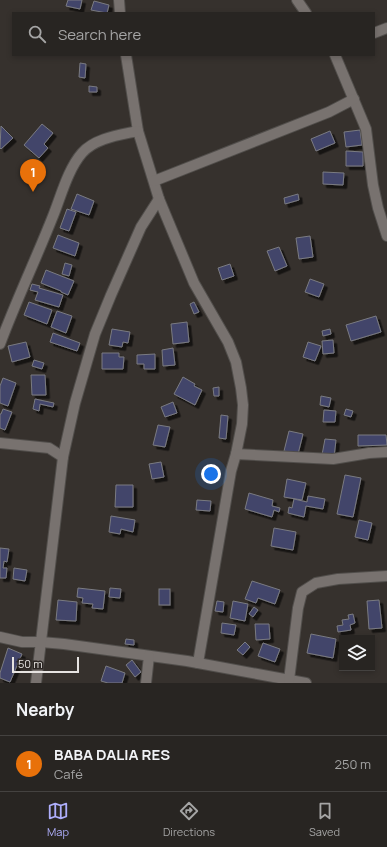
<!DOCTYPE html>
<meta charset="utf-8">
<style>
:root{--surface:#282522;--page:#302d2a;--text:#f1f3f6;--muted:#a5a5a5;--line:#444240;--accent:#aeaefb}
body{margin:0;font-family:Manrope,sans-serif;background:var(--page);color:var(--text)}
.controls{position:absolute;right:12px;bottom:12px;display:grid;overflow:hidden;border-radius:0px;box-shadow:0 2px 6px #0003}
.controls button{width:36px;height:36px;display:grid;place-items:center;padding:0;border:0;border-bottom:1px solid var(--line);background:var(--surface);color:var(--text);font:20px sans-serif}
.scale{position:absolute;left:12px;bottom:10px;width:67px;box-sizing:border-box;padding-left:4px;border:2px solid #e6e3e1;border-top:0;font-size:11px;line-height:14px;white-space:nowrap;color:#e6e3e1;-webkit-text-stroke:3px #2c2724;paint-order:stroke}
.you{position:absolute;left:211px;top:474px;width:14px;height:14px;margin:-10px;border:3px solid #fff;border-radius:50%;background:#1a73e8;box-shadow:0 0 0 6px #1a73e833}
.badge{display:grid;place-items:center;width:26px;height:26px;border-radius:50%;background:var(--accent);color:#fff;font-size:13px;font-weight:700}
.pin{position:absolute;translate:-50% -33px;filter:drop-shadow(0 1px 2px #0008)}
.pin::after{content:'';position:absolute;top:21px;width:14px;height:12px;background:inherit;clip-path:polygon(0 0,100% 0,50% 100%)}
.list{margin:0;padding:0;list-style:none}
h2{display:flex;justify-content:space-between;align-items:center;height:52px;margin:0;padding:0 16px;font-size:17px}
h2 small{font-size:13px;font-weight:400;color:var(--muted)}
.list li{display:grid;grid-template-columns:26px 1fr auto;gap:12px;align-items:center;box-sizing:border-box;height:56px;padding:0 16px;border-top:1px solid var(--line)}
.list b{display:block;font-size:15px;white-space:nowrap}
.list p{margin:0;font-size:13px;white-space:nowrap;color:var(--muted)}
.list em{font-size:13px;font-style:normal;color:var(--muted)}
.icon{flex:none;width:22px;height:22px;fill:none;stroke:currentColor;stroke-width:2;stroke-linecap:round;stroke-linejoin:round}
.map{position:relative;flex:none;width:387px;height:683px;overflow:hidden}
.search{position:absolute;background:var(--surface);box-shadow:0 2px 6px #0003;left:12px;right:12px;top:12px;height:44px;display:flex;align-items:center;gap:10px;box-sizing:border-box;padding:0 14px;border-radius:0px;color:var(--muted);font-size:15px}
.sheet{height:108px;background:var(--surface)}
nav{display:flex;justify-content:space-around;align-items:center;box-sizing:border-box;height:56px;border-top:1px solid var(--line);background:var(--surface);font-size:11px;color:var(--muted)}
nav a{display:grid;justify-items:center;gap:2px}
nav .on{color:var(--accent)}
.map>svg:first-child{display:block}
.building{fill:#42446b;stroke:#7a7b81;filter:url(#shadow)}
.lines{fill:none;stroke-linecap:round;stroke-linejoin:round}
.minor-casing{stroke:#514e4b;stroke-width:12}
.minor{stroke:#78726f;stroke-width:10}
</style>
<div class="map">
<svg width="387" height="683" viewBox="0 0 387 683">
<defs>
<filter id="shadow"><feDropShadow dx="3.5" dy="3.5" stdDeviation="0" flood-color="#0009"/></filter>
</defs>
<rect width="100%" height="100%" fill="#36312d"/>
<!-- building -->
<g class="building">
<path d="M68,0H82L80,9L66,6Z"/>
<path d="M94,1L109,5L107,13L91,10Z"/>
<path d="M80,63L86,64L85,78L79,77Z"/>
<path d="M89,86L97,87V92H89Z"/>
<path d="M42,124L53,133L44,144L48,148L39,158L24,145Z"/>
<path d="M1,126L13,138L1,149L0,148Z"/>
<path d="M360,130L362,145L346,147L344,132Z"/>
<path d="M330,131L335,143L316,151L311,139Z"/>
<path d="M346,151L363,152V166H346Z"/>
<path d="M323,172L344,173L343,185L323,184Z"/>
<path d="M77,194L94,201L89,215L71,209Z"/>
<path d="M298,194L299,200L285,204L284,198Z"/>
<path d="M67,209L76,212L69,231L60,228Z"/>
<path d="M58,235L79,243L75,256L53,248Z"/>
<path d="M310,236L313,257L299,259L296,238Z"/>
<path d="M279,247L287,266L275,271L267,251Z"/>
<path d="M65,263L72,265L69,276L62,274Z"/>
<path d="M230,264L234,276L222,280L218,268Z"/>
<path d="M46,270L74,281L68,295L61,292V291L41,283Z"/>
<path d="M310,279L324,284L319,297L305,292Z"/>
<path d="M32,284L40,286L39,288L63,295L59,307L35,300L38,292L30,290Z"/>
<path d="M29,302L52,310L47,324L24,315Z"/>
<path d="M194,302L199,312L194,314L190,304Z"/>
<path d="M57,311L72,316L66,333L51,327Z"/>
<path d="M376,316L381,332L351,341L346,325Z"/>
<path d="M187,322L189,342L173,344L171,324Z"/>
<path d="M112,329L130,332L128,343L123,342L122,347L109,345Z"/>
<path d="M330,329L331,334L323,336L322,331Z"/>
<path d="M53,333L80,343L77,351L50,342Z"/>
<path d="M333,340L334,353L323,354L322,341Z"/>
<path d="M26,342L30,357L12,362L8,346Z"/>
<path d="M308,342L321,346L315,361L303,357Z"/>
<path d="M173,348L175,365L163,366L162,350Z"/>
<path d="M102,353H119V357H124L123,369H102Z"/>
<path d="M155,354V369H144V364H137V355Z"/>
<path d="M34,360L44,363L42,369L32,366Z"/>
<path d="M31,375H45L46,395H32Z"/>
<path d="M183,377L195,384L194,386L202,390L195,405L174,394Z"/>
<path d="M3,378L16,383L8,406L0,403V386Z"/>
<path d="M219,387V396H214L213,388Z"/>
<path d="M321,396L331,398L329,407L320,405Z"/>
<path d="M35,399L54,403L53,407L40,404L39,411L33,409Z"/>
<path d="M173,402L177,413L165,417L161,407Z"/>
<path d="M3,409L12,412L5,430L0,428V414H1Z"/>
<path d="M346,409L353,411L351,417L344,415Z"/>
<path d="M324,410L336,411L335,422H323Z"/>
<path d="M221,415L228,416L226,439L219,438Z"/>
<path d="M158,425L170,427L165,447L153,445Z"/>
<path d="M289,431L303,434L298,454L284,451Z"/>
<path d="M358,435H386L387,445L358,446Z"/>
<path d="M325,439L336,440L334,457L322,455Z"/>
<path d="M161,462L164,477L152,479L149,464Z"/>
<path d="M345,475L361,478L353,517L337,514Z"/>
<path d="M287,479L306,483L302,500L284,497Z"/>
<path d="M116,485H133V507H115Z"/>
<path d="M249,493L273,500L272,506L280,508L279,512L274,510L272,517L245,509Z"/>
<path d="M308,496L325,499L323,509L306,506L304,517L288,513L289,507L292,508L294,499L307,502Z"/>
<path d="M197,500L211,501L210,511L196,510Z"/>
<path d="M111,516L135,520L133,532L121,529L120,534L109,532Z"/>
<path d="M359,520L372,523L368,540L355,537Z"/>
<path d="M274,528L296,532L293,550L271,546Z"/>
<path d="M0,548L9,549L7,562L4,561L3,568H7L6,578H0Z"/>
<path d="M14,568L27,570L25,581L13,579Z"/>
<path d="M252,581L280,590L275,604L258,598L256,603L245,599Z"/>
<path d="M78,588L105,591L103,609L92,608L93,604L82,603L83,598L77,597Z"/>
<path d="M110,588L121,589L120,598L109,597Z"/>
<rect x="159" y="589" width="11" height="16"/>
<path d="M58,600L77,602L76,621L56,620Z"/>
<path d="M379,600L382,628L369,629L367,601Z"/>
<path d="M217,601L224,602L223,612L215,611Z"/>
<path d="M233,601L248,604L245,621L230,618Z"/>
<path d="M254,607L258,610L253,617L249,614Z"/>
<path d="M353,614L355,623L350,625L351,630L338,632L337,626L343,625L342,620L349,619L348,615Z"/>
<path d="M222,623L236,625L234,635L221,633Z"/>
<path d="M255,624H269L270,639L256,640Z"/>
<path d="M311,634L336,639L333,658L307,653Z"/>
<path d="M126,639L134,640V645L125,644Z"/>
<path d="M245,642L250,647L243,655L237,650Z"/>
<path d="M263,643L280,649L275,662L258,656Z"/>
<path d="M8,648L22,654L10,682L0,678V673Z"/>
<path d="M132,660L141,672L135,677L126,665Z"/>
<path d="M106,666L125,673L122,683H108L101,681Z"/>
</g>
<g class="lines">
<!-- minor casing -->
<g class="minor-casing">
<g id="minor">
<path d="M119,0L120,13"/>
<path d="M297,0L306,13"/>
<path d="M374,33L387,28"/>
<path d="M126,55L138,131L159,199L194,283L228,342L236,362L241,388L243,405L242,424L236,454L231,471L198,663"/>
<path d="M335,55L366,129L373,185L378,208L387,236"/>
<path d="M154,181L329,112L354,99"/>
<path d="M0,344C16,301 36,259 53,216C61,196 68,169 82,153C95,138 120,135 138,131"/>
<path d="M0,443L49,448L63,457"/>
<path d="M236,454L333,459L369,453L387,452"/>
<path d="M0,637L22,642H41L64,644L187,661L306,683"/>
<path d="M289,680L298,608L302,592L316,583L338,579L387,576"/>
<path d="M36,683L63,457L75,403L95,334L111,295L141,227L159,199"/>
<path d="M146,683L149,656"/>
</g>
</g>
<!-- minor -->
<use href="#minor" class="minor"/>
</g>
</svg>
<div class="controls">
<button><svg class="icon" aria-label="layers" viewBox="0 0 24 24"><path d="M12 4l9 5-9 5-9-5zM3 14l9 5 9-5"/></svg></button>
</div>
<div class="scale">50 m</div>
<div class="you"></div>
<div class="pin badge" style="left:33px;top:192px;background:#e8710a">1</div>
<div class="search"><svg class="icon" aria-label="search" viewBox="0 0 24 24"><circle cx="10" cy="10" r="6"/><path d="M15 15l6 6"/></svg>Search here</div>
</div>
<section class="sheet">
<h2>Nearby<small></small></h2>
<ul class="list">
<li><span class="badge" style="background:#e8710a">1</span><div><b>BABA DALIA RES</b><p>Café</p></div><em>250 m</em></li>
</ul>
</section>
<nav>
<a class="on"><svg class="icon" aria-label="map" viewBox="0 0 24 24"><path d="M3 6l6-2 6 2 6-2v14l-6 2-6-2-6 2zM9 4v14M15 6v14"/></svg>Map</a>
<a><svg class="icon" aria-label="directions" viewBox="0 0 24 24"><path d="M12 3l9 9-9 9-9-9zM9 14v-3h6M13 9l2 2-2 2"/></svg>Directions</a>
<a><svg class="icon" aria-label="saved" viewBox="0 0 24 24"><path d="M7 4h10v16l-5-4-5 4z"/></svg>Saved</a>
</nav>
